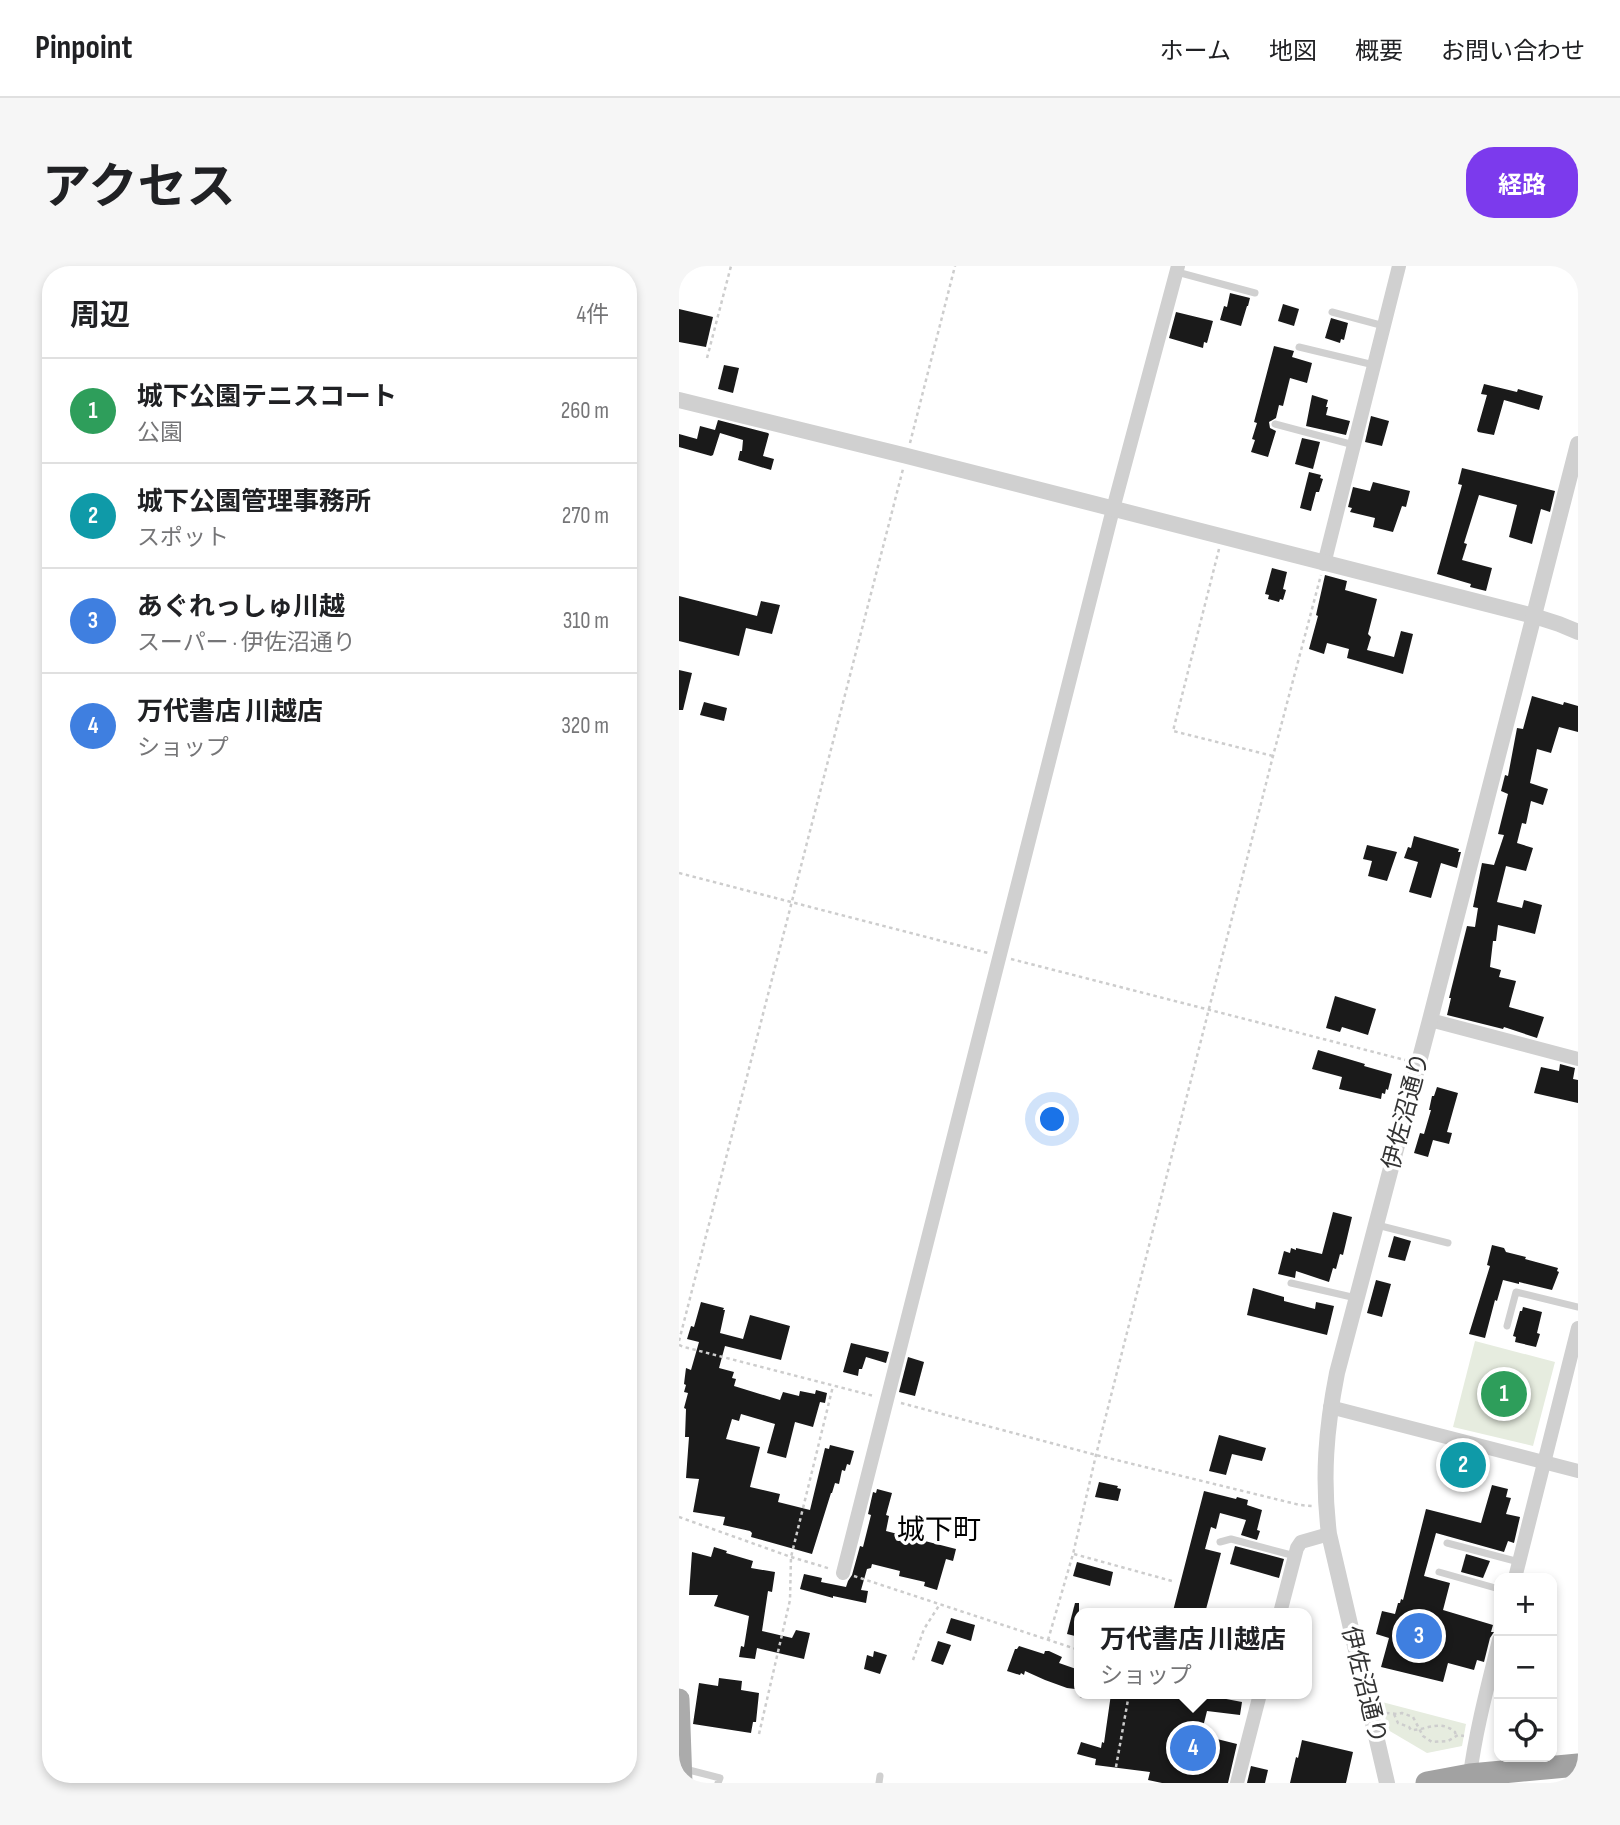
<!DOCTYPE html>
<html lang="ja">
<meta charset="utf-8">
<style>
:root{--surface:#fff;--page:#f6f6f6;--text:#202124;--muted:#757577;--line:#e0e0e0;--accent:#7c3aed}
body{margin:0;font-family:"Sofia Sans Condensed","Noto Sans JP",sans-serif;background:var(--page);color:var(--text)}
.controls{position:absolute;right:21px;bottom:21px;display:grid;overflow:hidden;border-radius:14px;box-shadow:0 4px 10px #0003}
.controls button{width:63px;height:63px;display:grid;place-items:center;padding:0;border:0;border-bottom:2px solid var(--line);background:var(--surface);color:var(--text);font:35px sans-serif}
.you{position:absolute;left:374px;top:854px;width:24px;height:24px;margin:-18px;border:5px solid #fff;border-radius:50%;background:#1a73e8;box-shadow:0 0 0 10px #1a73e833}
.badge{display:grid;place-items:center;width:46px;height:46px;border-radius:50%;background:var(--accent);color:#fff;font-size:23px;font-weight:700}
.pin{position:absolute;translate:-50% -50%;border:4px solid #fff;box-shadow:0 2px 7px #0006}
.popup{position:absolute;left:395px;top:1342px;width:238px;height:91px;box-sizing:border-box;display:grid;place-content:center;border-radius:14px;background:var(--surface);filter:drop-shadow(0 2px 5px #0005);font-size:23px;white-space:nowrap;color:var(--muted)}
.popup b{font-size:26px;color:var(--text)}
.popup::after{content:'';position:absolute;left:50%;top:100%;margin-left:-14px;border:14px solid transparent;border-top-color:var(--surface)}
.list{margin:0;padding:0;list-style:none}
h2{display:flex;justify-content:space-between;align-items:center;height:91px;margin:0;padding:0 28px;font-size:30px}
h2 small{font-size:23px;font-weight:400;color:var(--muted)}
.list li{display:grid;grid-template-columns:46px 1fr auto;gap:21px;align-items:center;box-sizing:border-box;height:105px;padding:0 28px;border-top:2px solid var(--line)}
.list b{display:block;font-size:26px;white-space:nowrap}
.list p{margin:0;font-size:23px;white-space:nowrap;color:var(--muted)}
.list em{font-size:23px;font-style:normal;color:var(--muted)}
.icon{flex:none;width:38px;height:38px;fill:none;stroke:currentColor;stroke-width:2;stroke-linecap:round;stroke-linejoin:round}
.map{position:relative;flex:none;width:899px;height:1517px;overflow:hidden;border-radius:28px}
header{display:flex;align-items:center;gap:42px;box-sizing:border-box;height:98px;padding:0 35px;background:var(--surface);border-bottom:2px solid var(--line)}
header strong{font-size:33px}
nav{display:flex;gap:38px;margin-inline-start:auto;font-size:24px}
.intro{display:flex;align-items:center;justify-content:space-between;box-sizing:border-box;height:168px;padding:0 42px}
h1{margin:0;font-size:49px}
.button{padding:18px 32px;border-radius:28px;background:var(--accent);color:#fff;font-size:24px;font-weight:700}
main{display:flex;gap:42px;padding:0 42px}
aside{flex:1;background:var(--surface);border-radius:28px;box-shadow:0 4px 10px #0003}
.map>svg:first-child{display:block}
.green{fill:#e6ecdf}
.building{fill:#1a1a1a}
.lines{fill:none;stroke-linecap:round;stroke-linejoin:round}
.path{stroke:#cdcdcd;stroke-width:2.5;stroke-dasharray:3.5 3.5;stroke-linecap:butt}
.service{stroke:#d0d0d0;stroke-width:7}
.minor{stroke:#d0d0d0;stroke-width:14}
.tertiary{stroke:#d0d0d0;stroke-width:16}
.primary{stroke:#ababab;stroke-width:21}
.trunk{stroke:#a2a2a2;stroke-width:23}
.labels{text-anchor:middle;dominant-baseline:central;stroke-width:7;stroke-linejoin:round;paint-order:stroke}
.street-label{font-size:24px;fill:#333;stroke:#fff}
.quarter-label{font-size:28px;fill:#000;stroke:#fff}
</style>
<header>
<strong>Pinpoint</strong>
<nav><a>ホーム</a><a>地図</a><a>概要</a><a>お問い合わせ</a></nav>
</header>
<div class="intro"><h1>アクセス</h1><a class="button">経路</a></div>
<main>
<aside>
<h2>周辺<small>4件</small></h2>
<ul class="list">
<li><span class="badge" style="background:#2e9e5b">1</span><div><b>城下公園テニスコート</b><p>公園</p></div><em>260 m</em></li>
<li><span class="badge" style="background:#0f9aa8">2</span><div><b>城下公園管理事務所</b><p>スポット</p></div><em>270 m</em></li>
<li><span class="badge" style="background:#3f7fe0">3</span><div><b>あぐれっしゅ川越</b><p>スーパー · 伊佐沼通り</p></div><em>310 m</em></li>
<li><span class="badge" style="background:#3f7fe0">4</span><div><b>万代書店 川越店</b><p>ショップ</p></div><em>320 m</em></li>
</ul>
</aside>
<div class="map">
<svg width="899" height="1517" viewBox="0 0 899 1517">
<rect width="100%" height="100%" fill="#fff"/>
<!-- green -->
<g class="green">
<path d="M796,1075L876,1096L854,1180L774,1161Z"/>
<path d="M703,1436L787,1458L783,1480L748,1487L709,1464Z"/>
</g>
<!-- building -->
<g class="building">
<path d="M551,27L571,32L569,40H568L562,60L541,54L545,40L548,41Z"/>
<path d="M604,38L620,43L615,60L599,55Z"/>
<path d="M0,43L34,51L27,81L0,76Z"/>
<path d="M497,46L534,55L528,77L525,76L524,82L490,72Z"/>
<path d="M652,52L669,57L665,74L662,73L661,77L646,72Z"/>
<path d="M595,80L615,85L613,91L633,97L628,117L611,112L604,140L600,139L597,152L590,156L591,162L597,165L589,191L572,186L576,174L573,173L578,157L575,156Z"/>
<path d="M45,99L60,102L54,127L39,123Z"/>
<path d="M805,118L838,126L839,123L864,130L860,144L825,134L815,169L799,166L798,164L808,129L802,128Z"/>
<path d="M633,129L649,134L647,141H649L647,149L671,155L667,169L627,160Z"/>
<path d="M692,150L710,155L703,180L686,176Z"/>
<path d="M39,154L89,167L90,168L84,190L95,193L92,204L59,194L61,185H63L64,174L41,167L34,189L32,190L0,181V168L18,173L21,160L36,164Z"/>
<path d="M623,172L641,176L634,203L616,198Z"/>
<path d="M783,202L876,225L871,246L862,243L853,278L830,271L838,239L800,229L785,277L788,278L783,294L813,302L807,325L791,321L792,318L758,308L783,219L779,218Z"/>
<path d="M630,206L642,209L641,212L644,213L640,226H637L632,245L621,242Z"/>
<path d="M694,216L731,225L727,241L723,240L714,266L694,261L696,252L671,246L673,242L669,241L674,221L691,225Z"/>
<path d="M593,302L608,306L604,323L607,324L604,334L601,333L600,336L589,333L590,329L586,328Z"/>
<path d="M646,309L668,315L666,324L698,333L689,368L692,371L688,384L715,391L722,365L734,368L724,408L668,392L670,383L648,377L645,388L630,383L639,350L637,349Z"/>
<path d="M0,330L78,350L82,335L101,339L93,368L67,362L60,390L0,375Z"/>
<path d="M0,404L13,407L4,444H0Z"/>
<path d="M853,430L884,439L885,436L899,440V466L880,461L872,487L858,483L851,517L869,523L864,539L852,535L847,558L843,557L838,577L854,582L847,605L827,600L818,636L843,642L845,634L863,639L856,668L819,659L817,675H814L811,701L822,704L820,711L837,715L830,741L865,751L858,772L825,761L824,763L768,749L772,732H770L788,660L796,661L799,642L794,641L803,597L815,599L825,569L819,568L829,528L822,525L826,509L829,510L838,462L844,463Z"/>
<path d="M25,436L48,442L45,455L21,449Z"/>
<path d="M735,570L780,583L779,586H782L778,602L762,597L752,632L730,626L739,596L725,592L729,581L732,582Z"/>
<path d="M688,579L718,586L708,615L689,610L693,595L684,593Z"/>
<path d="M656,730L697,743L689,769L663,761L661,766L647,762Z"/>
<path d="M639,784L686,798L685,800L713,808L709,824L707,823L706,828L703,827L702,833L660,823L663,811L633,803Z"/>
<path d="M881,798L896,802L894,813L899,814V837L855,827L862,801L880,805Z"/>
<path d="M758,821L779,827L768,866L773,867L770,878L754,874L749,891L735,887L741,867L745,868L752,844H750L753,830H755Z"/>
<path d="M654,946L673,951L664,989L661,988L657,1003L654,1002L650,1016L617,1005L616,1012L599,1008L605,985L611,987L612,982L617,984V982L643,988Z"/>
<path d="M715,970L732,975L726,995L709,991Z"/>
<path d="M813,979L825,982L827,986L847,991L846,993L879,1002L878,1005L880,1006L873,1024L840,1016V1018L824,1014L818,1035L816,1034L806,1072L790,1068L811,1000L808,999Z"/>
<path d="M697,1014L712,1018L703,1051L688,1047Z"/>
<path d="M574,1022L605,1031V1035L636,1043L637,1036L655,1040L648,1069L568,1049Z"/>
<path d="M22,1036L45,1042L44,1044H46L41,1067L64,1073L71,1049L111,1060L102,1094L46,1080L40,1102L55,1106L53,1112L57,1113L55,1120L101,1134L104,1126L120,1130L121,1125L136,1128L137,1124L148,1127L146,1137L141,1136L134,1161L116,1156L107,1192L88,1187L96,1158L62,1148L60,1155L53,1153L47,1173L81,1181L71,1221L101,1228L99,1236L131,1244L146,1182L150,1183L151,1179L175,1185L171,1199L168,1198L166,1205L163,1204L160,1218L156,1217L153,1227H152L133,1288L72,1271L73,1267L71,1265L44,1259L46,1251L14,1246L20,1213L7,1212L10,1171H6L7,1143L5,1142L9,1127L5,1126L7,1119L5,1118L7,1102L12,1104L20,1076L8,1073L12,1060L15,1061Z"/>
<path d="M844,1041L863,1046L858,1067L861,1068L857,1081L836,1076L837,1071L834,1070L841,1045H843Z"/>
<path d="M172,1077L210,1086L207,1097L187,1091L183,1103H180L179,1110L164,1106Z"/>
<path d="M229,1091L245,1096L236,1130L220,1126Z"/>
<path d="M540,1169L587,1182L583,1195L553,1188L547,1209L530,1205Z"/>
<path d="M763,1188L808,1200L805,1211L761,1199Z"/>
<path d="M420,1216L439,1220L438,1222L442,1223L439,1235L416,1231Z"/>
<path d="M813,1219L829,1223L827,1231L832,1232L827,1248L841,1251L835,1277L829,1275L825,1286L757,1267L745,1310L771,1317L764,1344L814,1359L812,1366H815L811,1372L805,1396L798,1394L795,1404L769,1397L764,1416L702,1401L710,1372L697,1368L703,1345L716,1348L719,1337H721L722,1333L724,1334L747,1243L802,1257Z"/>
<path d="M198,1223L213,1227L207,1249L210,1250L207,1265L277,1283L274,1295L267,1293L258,1324L245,1320L246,1316L220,1310L221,1305L193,1298L192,1302L188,1303L182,1324L189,1325L187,1337L154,1330V1332L121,1323L125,1308L143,1312L142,1316L167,1321L169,1315L173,1309L181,1280L184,1281L192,1249L189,1248L194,1226L197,1227Z"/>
<path d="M525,1225L557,1233L558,1231L569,1234L568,1239L583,1244L578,1264L581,1265L578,1274L562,1269L567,1254L541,1247L537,1263L532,1261L526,1283L542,1287L526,1347H504L494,1345Z"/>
<path d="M556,1280L605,1293L600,1312L551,1298Z"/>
<path d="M35,1281L48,1285L47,1287L74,1295L72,1302L96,1306L93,1326L89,1325L83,1365L113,1372L117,1364L131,1367L125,1393L78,1382L76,1393L60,1391L62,1380L65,1381L70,1350L35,1340L39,1329H10L13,1286L32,1291Z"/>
<path d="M787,1288L811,1295L804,1312L782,1306Z"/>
<path d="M398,1296L434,1306L431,1320L394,1310Z"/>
<path d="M396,1337H400V1371L388,1368Z"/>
<path d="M272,1352L296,1359L292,1375L267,1367Z"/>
<path d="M259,1375L272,1379L264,1399L252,1395Z"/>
<path d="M340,1380L365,1388L366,1385H370L383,1391L380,1397L400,1404L396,1423L388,1422L366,1414L346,1405L345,1409L342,1407L341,1409L328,1405L336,1383H338Z"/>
<path d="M195,1385L208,1389L201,1408L185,1403L188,1389L194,1391Z"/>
<path d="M40,1412L63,1415L62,1424L80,1427L77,1456H74L72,1467L14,1458L20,1417L39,1420Z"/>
<path d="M432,1428L463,1432L464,1428H543L542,1432L563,1436L561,1449L528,1445L522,1469L558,1478L549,1517H483L469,1514L471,1506L416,1499L417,1493L398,1488L402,1476L422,1482L423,1476L425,1477Z"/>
<path d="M623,1474L674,1486L667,1517H611L617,1491L619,1492Z"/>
<path d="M572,1500L589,1504L586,1517H568Z"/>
</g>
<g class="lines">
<!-- path -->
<g class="path">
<path d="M28,92L52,0"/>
<path d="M231,177L276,0"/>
<path d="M540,283L494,465L594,490"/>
<path d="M0,607L309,687"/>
<path d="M332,693L726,794"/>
<path d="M0,1075L224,203"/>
<path d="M0,1079L5,1081L195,1130"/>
<path d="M222,1137L417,1189L621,1239L633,1240"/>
<path d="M0,1251L112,1291L152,1303"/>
<path d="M395,1288L493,1315"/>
<path d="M175,1310L400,1384"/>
<path d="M369,1374L394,1288L417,1189L594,490L642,309"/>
<path d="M234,1394L245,1363L261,1338"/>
<path d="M402,1432L403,1428"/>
<path d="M707,1447L719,1448L723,1447L734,1451L744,1470L753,1476L769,1475L779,1469L785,1470"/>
<path d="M715,1448L719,1457L730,1461L732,1464C748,1464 761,1453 776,1466L777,1470"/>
<path d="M80,1468L111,1334L112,1291L154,1120"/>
<path d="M437,1501L450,1428"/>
</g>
<!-- service -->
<g class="service">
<path d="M498,6L576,27"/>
<path d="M653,46L705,60"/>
<path d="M620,81L695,99"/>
<path d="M596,158L675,179"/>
<path d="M698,959L769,977"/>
<path d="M612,1017L677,1032"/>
<path d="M828,1060L837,1026L899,1041"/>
<path d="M541,1276L552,1273L616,1290"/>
<path d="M768,1277L840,1296"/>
<path d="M760,1306L820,1323"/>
<path d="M6,1503L41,1512L39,1517"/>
<path d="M200,1517L201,1510"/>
</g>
<!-- minor -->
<g class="minor">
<path d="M645,298L720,0"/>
<path d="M751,754L899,793"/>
<path d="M651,1141L899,1205"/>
<path d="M164,1307L434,243L499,0"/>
<path d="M836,1312L899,1062"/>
<path d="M601,1347L618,1282L622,1276L650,1268"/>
<path d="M791,1509C797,1463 809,1419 820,1374"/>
<path d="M558,1517L581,1428"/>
</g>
<!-- tertiary -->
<g class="tertiary">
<path d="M0,134L228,190L855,350L880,358L899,366"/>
<path d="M708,1517L650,1268C643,1212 647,1163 658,1107L751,754L899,178"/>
</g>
<!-- primary -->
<path class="primary" d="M0,1433L3,1517"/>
<!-- trunk -->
<path class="trunk" d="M748,1517L791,1509L899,1499"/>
</g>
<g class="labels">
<!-- street labels -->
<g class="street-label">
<text transform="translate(727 845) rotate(-75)">伊佐沼通り</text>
<text transform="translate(685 1419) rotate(76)">伊佐沼通り</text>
</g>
<!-- quarter labels -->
<g class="quarter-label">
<text x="260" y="1264">城下町</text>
</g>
</g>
</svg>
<div class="controls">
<button>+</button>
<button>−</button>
<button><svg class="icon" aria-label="locate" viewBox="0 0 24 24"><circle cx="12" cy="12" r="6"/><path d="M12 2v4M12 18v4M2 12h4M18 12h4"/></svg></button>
</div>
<div class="you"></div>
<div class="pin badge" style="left:825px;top:1128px;background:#2e9e5b">1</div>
<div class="pin badge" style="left:784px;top:1199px;background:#0f9aa8">2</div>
<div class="pin badge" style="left:740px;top:1370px;background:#3f7fe0">3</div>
<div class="pin badge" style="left:514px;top:1482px;background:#3f7fe0">4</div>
<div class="popup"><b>万代書店 川越店</b>ショップ</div>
</div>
</main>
